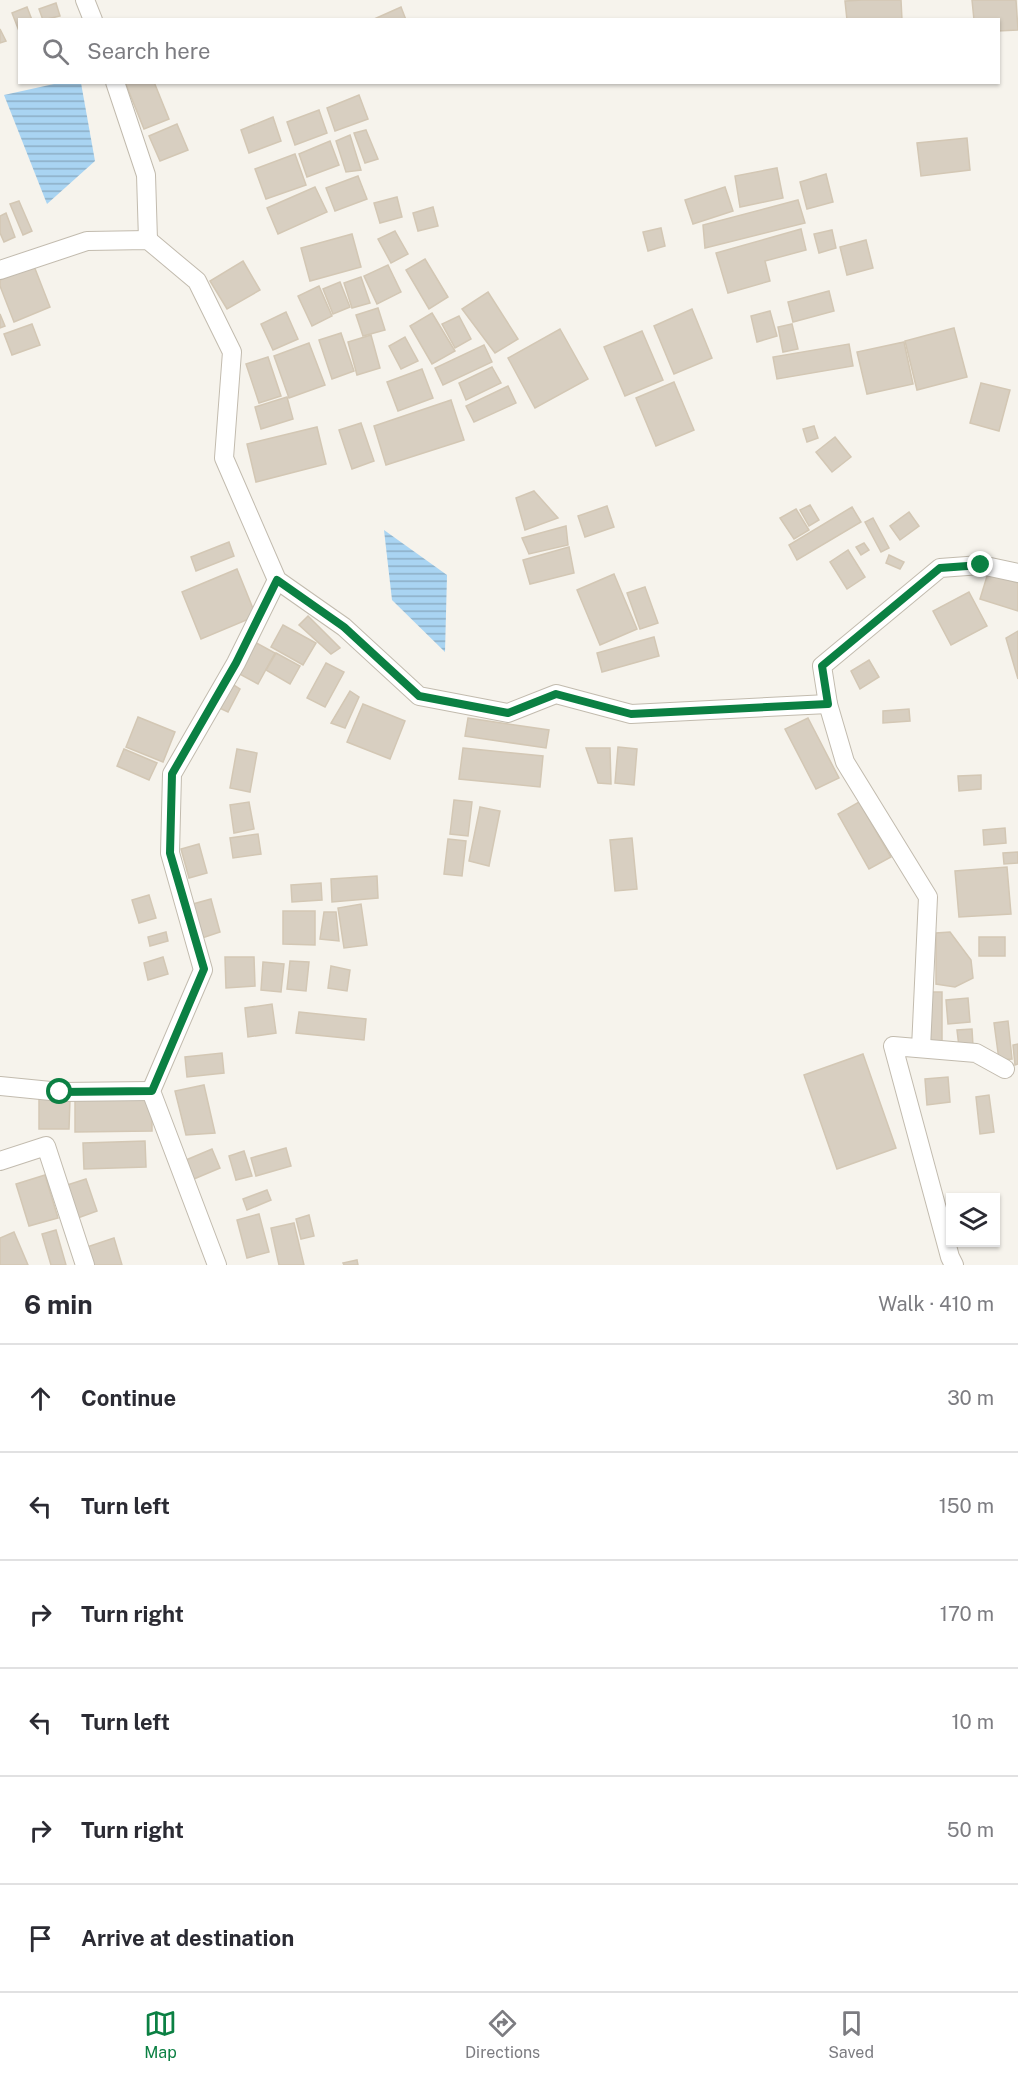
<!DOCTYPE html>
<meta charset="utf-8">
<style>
:root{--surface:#fff;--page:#f7f7f7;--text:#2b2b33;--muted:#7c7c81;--line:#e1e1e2;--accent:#0b8043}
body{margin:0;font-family:"Public Sans",sans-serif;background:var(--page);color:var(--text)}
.controls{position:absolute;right:18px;bottom:18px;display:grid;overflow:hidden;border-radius:0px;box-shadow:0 2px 4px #0004}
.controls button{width:54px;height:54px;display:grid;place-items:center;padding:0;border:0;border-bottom:2px solid var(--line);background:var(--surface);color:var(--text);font:30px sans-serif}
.stop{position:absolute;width:18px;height:18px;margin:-14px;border:4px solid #0b8043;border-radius:50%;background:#fff}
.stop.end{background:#0b8043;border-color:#fff;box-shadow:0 2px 6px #0008}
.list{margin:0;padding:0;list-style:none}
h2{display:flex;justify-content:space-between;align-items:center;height:78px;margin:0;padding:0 24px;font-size:26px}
h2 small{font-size:20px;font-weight:400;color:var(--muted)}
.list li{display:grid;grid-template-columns:39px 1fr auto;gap:18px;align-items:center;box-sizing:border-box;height:108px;padding:0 24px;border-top:2px solid var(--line)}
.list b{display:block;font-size:22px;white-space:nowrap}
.list em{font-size:20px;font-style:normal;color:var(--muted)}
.icon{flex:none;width:33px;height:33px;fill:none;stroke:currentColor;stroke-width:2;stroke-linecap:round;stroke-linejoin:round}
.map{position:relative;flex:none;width:1018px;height:1265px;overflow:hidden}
.search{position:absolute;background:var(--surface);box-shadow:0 2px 4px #0004;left:18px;right:18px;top:18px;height:66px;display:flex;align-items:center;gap:15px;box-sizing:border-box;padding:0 21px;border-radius:0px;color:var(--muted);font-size:22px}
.sheet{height:726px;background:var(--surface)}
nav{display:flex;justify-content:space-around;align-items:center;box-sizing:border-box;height:84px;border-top:2px solid var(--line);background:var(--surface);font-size:16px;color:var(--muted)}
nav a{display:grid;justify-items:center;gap:3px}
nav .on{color:var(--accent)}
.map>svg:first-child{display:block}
.water{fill:url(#water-rules)}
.building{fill:#d8cfc1;stroke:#d3c7b4;stroke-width:1.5}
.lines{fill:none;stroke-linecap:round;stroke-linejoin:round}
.minor-casing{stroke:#c2bbae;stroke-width:20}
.minor{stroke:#fff;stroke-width:18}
.route{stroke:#0b8043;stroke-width:8}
</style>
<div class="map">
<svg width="1018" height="1265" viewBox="0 0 1018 1265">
<defs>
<pattern id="water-rules" width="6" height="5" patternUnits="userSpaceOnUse" patternTransform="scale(1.5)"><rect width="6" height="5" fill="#a9d4f2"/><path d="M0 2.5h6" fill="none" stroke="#8caec5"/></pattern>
</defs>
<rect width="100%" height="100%" fill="#f6f3ec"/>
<!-- water -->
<g class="water">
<path d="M63,82L81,83L95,161L47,204L4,95Z"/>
<path d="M384,530L447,575L445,652L392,600Z"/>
</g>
<!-- building -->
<g class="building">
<path d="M863,0H901L902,20H847L845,1Z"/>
<path d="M972,0H1016L1018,30L998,31V20H974Z"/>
<path d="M56,3L60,16L43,20L39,9Z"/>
<path d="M27,7L32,20H20L19,31L12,13Z"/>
<path d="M401,7L406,20H372Z"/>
<path d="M0,29L6,41L0,43Z"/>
<path d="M125,82H154L169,119L144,129Z"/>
<path d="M359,95L368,119L335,131L327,108Z"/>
<path d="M319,110L327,133L295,145L287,122Z"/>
<path d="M273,117L281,141L249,153L241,130Z"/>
<path d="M177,124L188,150L160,161L149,136Z"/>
<path d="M366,130L378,159L365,163L354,133Z"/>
<path d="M350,135L361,170L346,172L336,141Z"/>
<path d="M967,138L970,170L921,176L917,143Z"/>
<path d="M330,141L339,165L307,177L299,154Z"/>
<path d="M295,154L306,185L266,199L255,169Z"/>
<path d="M777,168L783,198L740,207L735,176Z"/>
<path d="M826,174L833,202L807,209L800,182Z"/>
<path d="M358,176L367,199L335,211L326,188Z"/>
<path d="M315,187L327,212L278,234L267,208Z"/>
<path d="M725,187L733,211L693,224L685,200Z"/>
<path d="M397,197L402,217L380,223L374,203Z"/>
<path d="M798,200L805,223L705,248L703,225Z"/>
<path d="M19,201L32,231L23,235L10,204Z"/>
<path d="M433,207L438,226L418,231L413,213Z"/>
<path d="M6,213L15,237L4,242L0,233V216Z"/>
<path d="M661,228L665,246L648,251L643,232Z"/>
<path d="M801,229L806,250L765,261L770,281L728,293L716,253Z"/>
<path d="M832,230L836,248L819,253L814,234Z"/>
<path d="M395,231L408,254L391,263L378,239Z"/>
<path d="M352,234L361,267L310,281L301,248Z"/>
<path d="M866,240L873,268L847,275L840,247Z"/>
<path d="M425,259L448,297L429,309L406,270Z"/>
<path d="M243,261L260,290L227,309L210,281Z"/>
<path d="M388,265L401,292L377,304L364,276Z"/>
<path d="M34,266L50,307L14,322L0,286V280Z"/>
<path d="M361,277L370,303L352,308L344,283Z"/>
<path d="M340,282L350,307L333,314L323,289Z"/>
<path d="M319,286L332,316L312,326L298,296Z"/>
<path d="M829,291L834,311L793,322L788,302Z"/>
<path d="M488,292L518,339L495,353L462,309Z"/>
<path d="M378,308L385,330L363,336L356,315Z"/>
<path d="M692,309L712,358L674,374L654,326Z"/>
<path d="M770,311L777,336L757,342L751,316Z"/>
<path d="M286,312L298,339L273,350L261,324Z"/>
<path d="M432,313L455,351L432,364L410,326Z"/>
<path d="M0,314L5,326L0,328Z"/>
<path d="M459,316L471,339L455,348L442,324Z"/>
<path d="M32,324L40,345L12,355L4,334Z"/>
<path d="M792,324L798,349L783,352L778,327Z"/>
<path d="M954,328L967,377L917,390L905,341Z"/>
<path d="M560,329L588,379L535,408L508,358Z"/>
<path d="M642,331L663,380L625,396L604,347Z"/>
<path d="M341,333L354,371L332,379L319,340Z"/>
<path d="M371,335L380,368L357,375L348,342Z"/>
<path d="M405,337L418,361L401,369L389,346Z"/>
<path d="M904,342L913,384L867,394L857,352Z"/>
<path d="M309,343L325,385L289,398L274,356Z"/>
<path d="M849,344L853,366L777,379L773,357Z"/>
<path d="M484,345L492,362L443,385L435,368Z"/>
<path d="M268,357L281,396L259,403L246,364Z"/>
<path d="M492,367L501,383L466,400L459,383Z"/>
<path d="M422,369L433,398L398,411L387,382Z"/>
<path d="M674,382L694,430L656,446L636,398Z"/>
<path d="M981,383L1010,390L999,431L970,423Z"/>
<path d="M508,386L516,403L474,422L466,406Z"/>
<path d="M287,397L293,419L261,429L255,407Z"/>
<path d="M451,400L464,440L386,465L374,426Z"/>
<path d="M361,423L374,461L352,469L339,430Z"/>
<path d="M814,426L818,438L807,442L803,429Z"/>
<path d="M317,427L326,464L256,482L247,444Z"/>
<path d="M835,437L851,457L832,472L816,452Z"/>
<path d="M534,491L558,518L525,530L516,498Z"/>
<path d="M810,505L819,520L809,526L800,510Z"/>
<path d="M607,506L614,527L585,537L578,516Z"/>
<path d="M852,507L861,522L797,560L789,545Z"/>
<path d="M796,509L809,530L794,539L780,518Z"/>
<path d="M909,512L919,526L900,540L890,526Z"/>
<path d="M873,518L889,548L881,552L865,522Z"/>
<path d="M566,526L568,545L529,554L522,538Z"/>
<path d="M229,542L234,556L196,571L191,557Z"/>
<path d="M864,543L869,550L861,555L856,547Z"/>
<path d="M569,547L574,573L530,584L523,560Z"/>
<path d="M848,550L865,577L847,589L830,562Z"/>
<path d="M889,555L904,562L900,569L886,563Z"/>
<path d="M237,569L256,616L201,639L182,592Z"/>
<path d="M988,573L1018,583V611L980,599Z"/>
<path d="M614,574L637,629L600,645L577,590Z"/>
<path d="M645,587L658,623L640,629L627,593Z"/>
<path d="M969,592L987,626L951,645L933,611Z"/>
<path d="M308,616L340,648L331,654L299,625Z"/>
<path d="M283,625L316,643L303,665L271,647Z"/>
<path d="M1018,631V679L1006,638Z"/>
<path d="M654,637L659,656L602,672L597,653Z"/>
<path d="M251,640L275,653L258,684L234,671Z"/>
<path d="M276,653L300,666L290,684L266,670Z"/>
<path d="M869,660L879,677L860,689L851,671Z"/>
<path d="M326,663L344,672L325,707L307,698Z"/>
<path d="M229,682L240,689L228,712L215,706Z"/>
<path d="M350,691L359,697L345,728L331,723Z"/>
<path d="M363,704L405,721L390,759L347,742Z"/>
<path d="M909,709L910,721L883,723V711Z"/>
<path d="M138,717L175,732L163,762L126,747Z"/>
<path d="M468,718L549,730L546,748L465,736Z"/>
<path d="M808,718L839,778L816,789L785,729Z"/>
<path d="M618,747L637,749L634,785L615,783Z"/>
<path d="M463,748L543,756L540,787L459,779Z"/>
<path d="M586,748H610L611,784L598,783Z"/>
<path d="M124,749L157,763L149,780L117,766Z"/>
<path d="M237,749L257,753L250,792L230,788Z"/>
<path d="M981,775V789L959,791L958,776Z"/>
<path d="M454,800L472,802L468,836L450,834Z"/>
<path d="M249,802L254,829L234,833L230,805Z"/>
<path d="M859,802L891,857L869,869L838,814Z"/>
<path d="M480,807L500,811L489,866L469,861Z"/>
<path d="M1005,828L1006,843L984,845L983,830Z"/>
<path d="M258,834L261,854L233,858L230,838Z"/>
<path d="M632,838L637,889L615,891L610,840Z"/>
<path d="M448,839L466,841L462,876L444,874Z"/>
<path d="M199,844L207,873L189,878L181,849Z"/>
<path d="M1018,852V863L1004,864L1003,853Z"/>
<path d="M1007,867L1011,914L959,917L955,871Z"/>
<path d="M377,876L378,898L332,902L331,879Z"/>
<path d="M321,883L322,900L292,902L291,885Z"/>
<path d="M149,895L156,918L139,923L132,900Z"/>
<path d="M211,899L220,932L199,939L189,905Z"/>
<path d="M361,904L367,945L344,948L338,908Z"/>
<path d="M283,911H315V945L283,944Z"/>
<path d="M324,912H336L339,941L320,939Z"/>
<path d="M166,932L168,941L150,946L148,937Z"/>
<path d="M950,932L971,960L973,978L955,987L936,984V933Z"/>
<rect x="979" y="937" width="26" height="19"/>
<path d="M163,957L168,974L148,980L144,963Z"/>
<path d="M225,957H254L255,986L226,988Z"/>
<path d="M290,961L309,962L306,991L287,989Z"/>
<path d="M263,962L284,964L281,992L261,990Z"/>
<path d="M331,966L350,970L347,991L328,988Z"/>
<rect x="925" y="992" width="17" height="51"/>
<path d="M968,998L970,1022L948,1024L946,1000Z"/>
<path d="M272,1004L276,1033L248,1037L245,1008Z"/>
<path d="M299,1012L366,1019L364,1040L296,1033Z"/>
<path d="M1008,1021L1012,1059L999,1060L994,1023Z"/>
<path d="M972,1029L973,1046L959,1047L957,1030Z"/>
<path d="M1018,1044V1064L1015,1065L1013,1045Z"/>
<path d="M222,1053L224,1073L187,1077L185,1057Z"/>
<path d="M863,1054L896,1148L837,1169L804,1075Z"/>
<path d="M948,1077L950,1102L927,1105L925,1079Z"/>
<path d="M204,1085L215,1133L186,1135L175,1091Z"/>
<path d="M989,1095L994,1132L980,1134L976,1097Z"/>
<path d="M152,1098V1131L75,1132V1099Z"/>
<path d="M39,1099H70L69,1129H39Z"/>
<path d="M145,1141L146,1167L84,1169L83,1143Z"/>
<path d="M286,1148L291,1166L256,1176L251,1158Z"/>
<path d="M212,1149L220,1168L194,1179L186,1160Z"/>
<path d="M244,1151L252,1176L236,1180L229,1156Z"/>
<path d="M45,1175L58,1218L29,1226L16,1184Z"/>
<path d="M86,1179L97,1211L75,1219L64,1186Z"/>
<path d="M267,1190L271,1200L247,1210L243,1199Z"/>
<path d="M259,1214L269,1252L247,1258L237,1220Z"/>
<path d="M309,1215L314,1236L301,1239L296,1219Z"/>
<path d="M294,1223L304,1265H279L271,1228Z"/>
<path d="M56,1230L66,1265H51L42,1234Z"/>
<path d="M14,1232L28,1265H0V1238Z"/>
<path d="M114,1238L122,1265H89L84,1248Z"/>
<path d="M357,1260L358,1265H344L343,1263Z"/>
</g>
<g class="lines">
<!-- minor casing -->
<g class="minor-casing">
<g id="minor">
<path d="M85,0L93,20"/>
<path d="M115,82L146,175L148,240"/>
<path d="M0,270L87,241L148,240L197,281L232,352L224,458L277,580L344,627L419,696L508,713L556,694L631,714L828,704"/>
<path d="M921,1048L928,897L845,762L828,704L822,666L940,568L981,565L1018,573"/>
<path d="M0,1086L61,1092L151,1091"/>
<path d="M0,1161L46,1146L85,1265"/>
<path d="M217,1265L151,1091L203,970L170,853L172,774L236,663L277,580"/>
<path d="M954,1265L950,1257L893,1046L976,1053L1005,1069"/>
</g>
</g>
<!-- minor -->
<use href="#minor" class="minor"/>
</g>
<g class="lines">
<!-- route -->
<path class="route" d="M60,1092L152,1091L204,969L170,853L172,774L236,663L277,580L344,627L419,696L508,713L556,694L631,714L828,704L822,666L940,568L981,565"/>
</g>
</svg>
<div class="controls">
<button><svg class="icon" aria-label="layers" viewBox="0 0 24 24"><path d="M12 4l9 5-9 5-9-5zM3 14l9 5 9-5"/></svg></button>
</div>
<div class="stop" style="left:60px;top:1092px"></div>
<div class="stop end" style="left:981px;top:565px"></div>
<div class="search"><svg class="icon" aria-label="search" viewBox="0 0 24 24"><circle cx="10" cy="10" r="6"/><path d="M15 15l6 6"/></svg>Search here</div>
</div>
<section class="sheet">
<h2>6 min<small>Walk · 410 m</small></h2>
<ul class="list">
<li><svg class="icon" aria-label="ahead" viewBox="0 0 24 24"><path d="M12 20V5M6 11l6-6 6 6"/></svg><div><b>Continue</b></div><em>30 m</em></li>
<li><svg class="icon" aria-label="left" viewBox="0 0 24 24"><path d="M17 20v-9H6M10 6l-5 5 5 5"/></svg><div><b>Turn left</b></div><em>150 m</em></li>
<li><svg class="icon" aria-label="right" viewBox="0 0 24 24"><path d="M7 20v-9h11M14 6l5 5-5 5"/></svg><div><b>Turn right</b></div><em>170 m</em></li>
<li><svg class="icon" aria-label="left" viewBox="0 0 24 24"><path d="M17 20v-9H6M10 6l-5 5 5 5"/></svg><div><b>Turn left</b></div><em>10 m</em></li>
<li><svg class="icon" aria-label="right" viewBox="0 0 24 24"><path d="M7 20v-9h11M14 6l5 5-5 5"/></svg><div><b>Turn right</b></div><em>50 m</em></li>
<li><svg class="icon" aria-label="arrive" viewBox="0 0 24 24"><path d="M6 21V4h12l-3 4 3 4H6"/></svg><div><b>Arrive at destination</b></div></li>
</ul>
</section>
<nav>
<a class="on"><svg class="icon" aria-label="map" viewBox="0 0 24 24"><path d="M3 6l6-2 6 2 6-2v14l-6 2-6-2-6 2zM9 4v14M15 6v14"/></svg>Map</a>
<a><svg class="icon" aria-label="directions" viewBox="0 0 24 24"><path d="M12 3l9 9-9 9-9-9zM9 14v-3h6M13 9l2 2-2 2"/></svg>Directions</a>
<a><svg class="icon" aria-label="saved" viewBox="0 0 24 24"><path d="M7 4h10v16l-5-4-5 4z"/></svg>Saved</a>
</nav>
